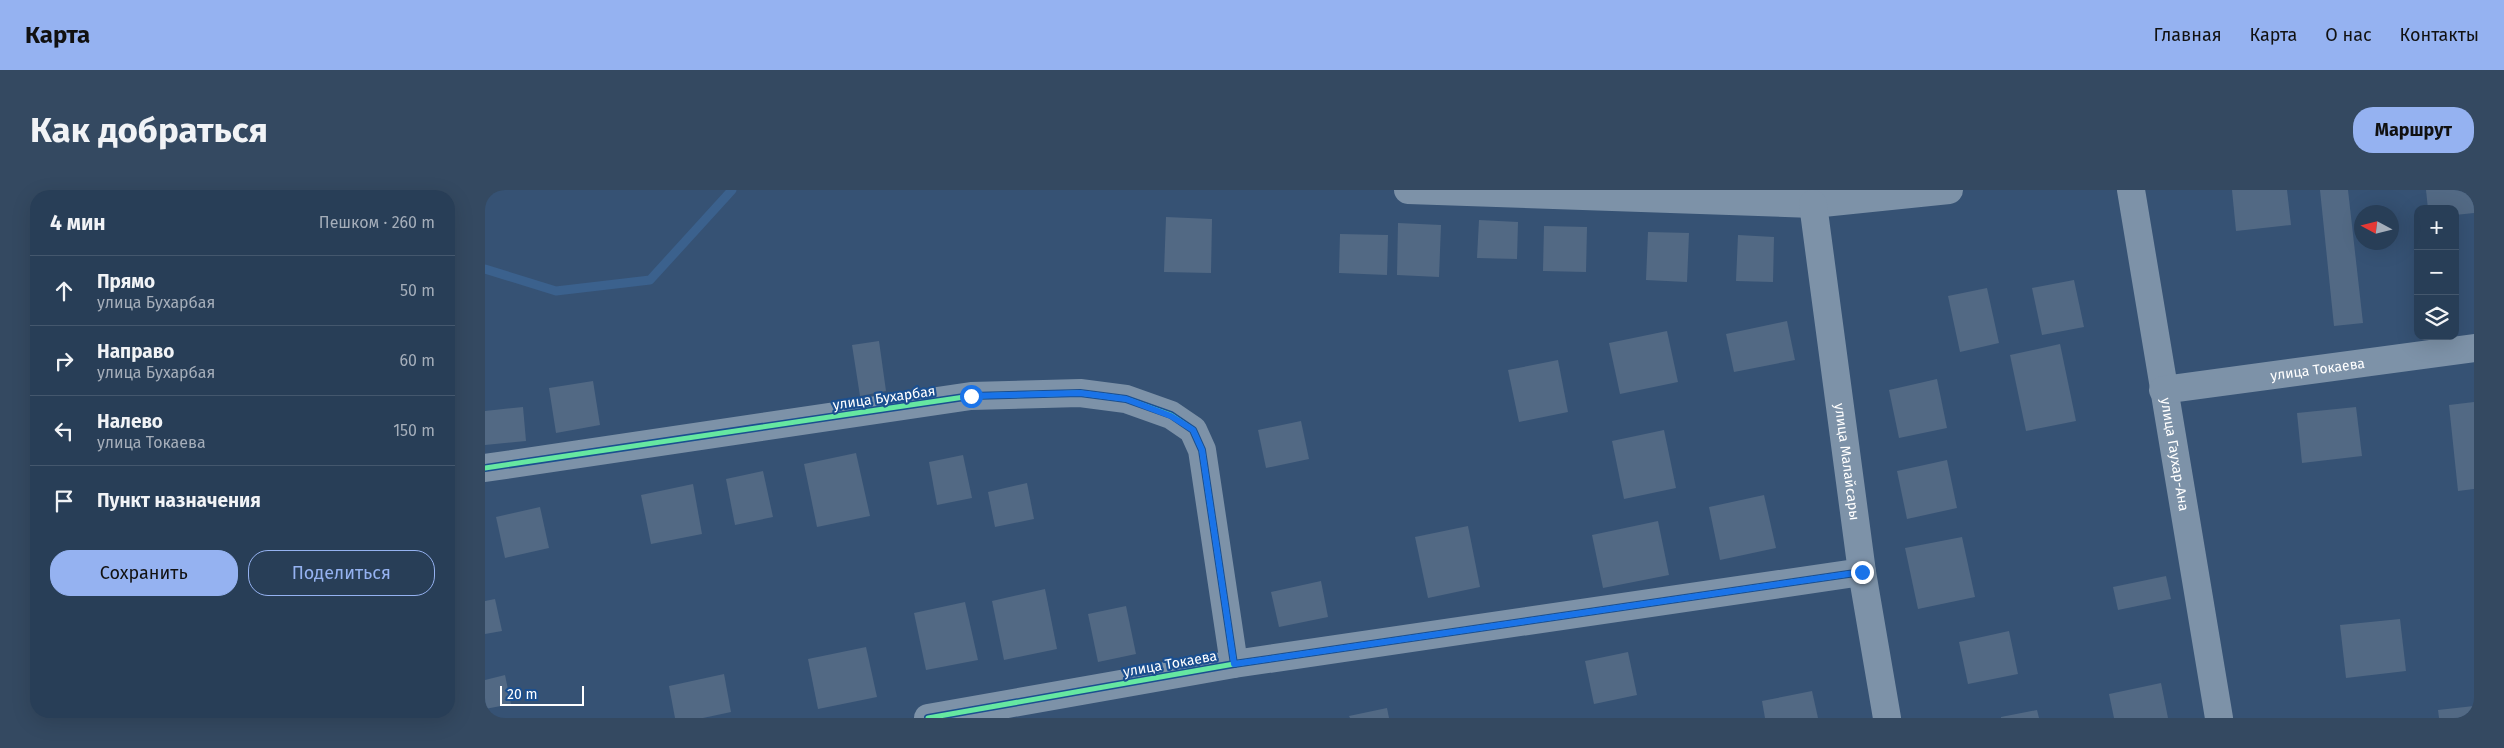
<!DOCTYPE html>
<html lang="ru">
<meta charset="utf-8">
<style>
:root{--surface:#283e57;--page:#344961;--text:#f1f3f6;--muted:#a5aeba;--line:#44576d;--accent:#95b2f1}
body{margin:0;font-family:"Fira Sans",sans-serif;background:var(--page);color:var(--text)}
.controls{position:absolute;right:15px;top:15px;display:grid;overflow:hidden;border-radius:10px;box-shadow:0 5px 20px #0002}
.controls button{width:45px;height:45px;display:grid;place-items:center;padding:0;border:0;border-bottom:1px solid var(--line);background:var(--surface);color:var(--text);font:25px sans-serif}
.compass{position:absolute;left:1869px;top:15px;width:45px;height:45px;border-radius:50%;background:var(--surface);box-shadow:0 5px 20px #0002;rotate:277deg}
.scale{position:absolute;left:15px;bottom:12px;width:84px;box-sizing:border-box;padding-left:5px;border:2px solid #fff;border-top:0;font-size:14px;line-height:18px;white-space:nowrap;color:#fff;-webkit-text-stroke:4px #1b4f8f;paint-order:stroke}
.stop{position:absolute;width:15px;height:15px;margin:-11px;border:4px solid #1a73e8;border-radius:50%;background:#fff}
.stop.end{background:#1a73e8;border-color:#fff;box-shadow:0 1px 5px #0008}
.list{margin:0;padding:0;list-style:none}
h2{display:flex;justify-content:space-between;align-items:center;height:65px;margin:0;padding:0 20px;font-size:21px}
h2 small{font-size:16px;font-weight:400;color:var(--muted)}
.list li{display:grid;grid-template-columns:32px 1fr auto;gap:15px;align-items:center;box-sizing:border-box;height:70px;padding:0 20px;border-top:1px solid var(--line)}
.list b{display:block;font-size:19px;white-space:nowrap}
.list p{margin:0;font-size:16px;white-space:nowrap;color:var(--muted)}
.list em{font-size:16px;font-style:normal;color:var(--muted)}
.actions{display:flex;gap:10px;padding:15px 20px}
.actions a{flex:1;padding:11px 0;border:1px solid var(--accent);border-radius:20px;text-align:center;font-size:18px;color:var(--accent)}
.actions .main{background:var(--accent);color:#111}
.icon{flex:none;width:28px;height:28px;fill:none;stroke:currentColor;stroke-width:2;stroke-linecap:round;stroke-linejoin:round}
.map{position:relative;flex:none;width:1989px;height:528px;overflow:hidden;border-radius:20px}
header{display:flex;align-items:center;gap:30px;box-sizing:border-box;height:70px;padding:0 25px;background:var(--accent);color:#111}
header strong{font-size:24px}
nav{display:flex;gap:28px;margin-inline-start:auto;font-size:18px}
.intro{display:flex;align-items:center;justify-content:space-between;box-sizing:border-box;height:120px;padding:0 30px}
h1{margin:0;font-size:35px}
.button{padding:12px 22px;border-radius:20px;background:var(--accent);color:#111;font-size:18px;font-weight:700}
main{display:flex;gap:30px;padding:0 30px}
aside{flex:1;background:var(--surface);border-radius:20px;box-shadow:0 5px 20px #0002}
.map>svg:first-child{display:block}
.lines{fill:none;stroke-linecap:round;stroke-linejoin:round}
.stream{stroke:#3b618d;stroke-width:9}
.building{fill:#526984}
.minor{stroke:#7d92a8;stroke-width:28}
.cycleway-casing{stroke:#1b4f8f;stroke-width:8}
.cycleway{stroke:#66e7a1;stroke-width:5}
.route{stroke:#1a73e8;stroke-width:6}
.labels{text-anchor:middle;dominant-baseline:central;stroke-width:4.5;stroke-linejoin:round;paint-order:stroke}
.street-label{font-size:14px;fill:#fff;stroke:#1b4f8f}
</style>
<header>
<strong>Карта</strong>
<nav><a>Главная</a><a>Карта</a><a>О нас</a><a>Контакты</a></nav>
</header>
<div class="intro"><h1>Как добраться</h1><a class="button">Маршрут</a></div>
<main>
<aside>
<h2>4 мин<small>Пешком · 260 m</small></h2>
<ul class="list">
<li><svg class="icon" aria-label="ahead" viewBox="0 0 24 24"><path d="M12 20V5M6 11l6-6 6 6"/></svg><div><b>Прямо</b><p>улица Бухарбая</p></div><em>50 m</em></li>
<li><svg class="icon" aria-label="right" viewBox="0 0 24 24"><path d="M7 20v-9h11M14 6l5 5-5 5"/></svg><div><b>Направо</b><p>улица Бухарбая</p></div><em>60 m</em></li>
<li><svg class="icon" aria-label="left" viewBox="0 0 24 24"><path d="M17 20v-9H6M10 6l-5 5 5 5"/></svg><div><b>Налево</b><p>улица Токаева</p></div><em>150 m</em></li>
<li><svg class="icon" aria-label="arrive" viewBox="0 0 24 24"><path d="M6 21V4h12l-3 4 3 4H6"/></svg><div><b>Пункт назначения</b></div></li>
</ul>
<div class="actions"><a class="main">Сохранить</a><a>Поделиться</a></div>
</aside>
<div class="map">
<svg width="1989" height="528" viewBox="0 0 1989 528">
<rect width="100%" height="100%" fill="#365274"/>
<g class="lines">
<!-- stream -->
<path class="stream" d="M0,79L71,101L165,90L247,0"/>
</g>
<!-- building -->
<g class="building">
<path d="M1747,0H1802L1806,35L1751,41Z"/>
<path d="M1835,0H1863L1878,133L1849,136Z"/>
<path d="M1941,0H1989V23L1970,25V19H1943Z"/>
<path d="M681,27L727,29L726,83L679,82Z"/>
<path d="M994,30L1033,32L1032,69L992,68Z"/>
<path d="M913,33L956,35L954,87L912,85Z"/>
<path d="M1059,36L1102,37L1101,82L1058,81Z"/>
<path d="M1163,42L1204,43L1202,92L1161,90Z"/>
<path d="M855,44L903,45L902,85L854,83Z"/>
<path d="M1253,45L1289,47L1288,92L1251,91Z"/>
<path d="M1589,90L1599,137L1557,145L1547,98Z"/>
<path d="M1502,98L1514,153L1475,162L1463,106Z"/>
<path d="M1302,131L1310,170L1249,182L1241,144Z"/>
<path d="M1182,141L1193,192L1135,204L1124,153Z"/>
<path d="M394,151L401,201L375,206L367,155Z"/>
<path d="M1575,154L1591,231L1541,241L1525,165Z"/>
<path d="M1073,170L1083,222L1034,232L1023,180Z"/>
<path d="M1452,189L1462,238L1414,248L1404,200Z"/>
<path d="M108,191L115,235L71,243L64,198Z"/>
<path d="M1989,212V299L1973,301L1964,215Z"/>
<path d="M38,217L41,251L0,255V221Z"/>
<path d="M1871,217L1877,266L1817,273L1812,223Z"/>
<path d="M816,231L824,269L781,278L773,240Z"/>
<path d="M1179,240L1191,298L1139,309L1127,251Z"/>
<path d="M371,263L385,326L332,337L319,274Z"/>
<path d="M478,265L487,308L452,315L444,272Z"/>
<path d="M1462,270L1472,318L1422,329L1412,281Z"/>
<path d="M278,281L288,327L250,335L241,289Z"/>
<path d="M542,293L549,329L510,337L503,302Z"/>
<path d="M208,294L217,344L166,354L156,305Z"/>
<path d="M1279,305L1291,358L1235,370L1224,317Z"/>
<path d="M55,317L64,358L20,368L11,327Z"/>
<path d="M1173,331L1184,385L1118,398L1107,345Z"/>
<path d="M983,336L995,397L943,408L930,347Z"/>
<path d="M1477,347L1490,407L1433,419L1420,358Z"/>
<path d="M1681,386L1686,409L1633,420L1628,397Z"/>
<path d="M836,391L843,427L794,437L786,402Z"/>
<path d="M560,399L572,459L519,470L507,411Z"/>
<path d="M10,409L17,441L0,444V411Z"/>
<path d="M480,412L493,470L441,480L429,423Z"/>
<path d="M641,416L651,464L613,472L603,424Z"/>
<path d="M1915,429L1921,481L1861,488L1855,435Z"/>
<path d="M1524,441L1533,484L1483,494L1474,452Z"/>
<path d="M381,457L392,507L333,519L323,469Z"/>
<path d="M1143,462L1152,505L1109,514L1100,471Z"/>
<path d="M239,484L246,522L218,528H190L184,496Z"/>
<path d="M20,485L26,514L0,519V490Z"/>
<path d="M1676,493L1683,528H1629L1624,504Z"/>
<path d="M1327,501L1333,528H1280L1277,511Z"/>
<path d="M1989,516V528H1954L1953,520Z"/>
<path d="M902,518L904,528H865L864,526Z"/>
<path d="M1552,520L1554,528H1516V527Z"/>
</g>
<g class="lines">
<!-- minor -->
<g class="minor">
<path d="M923,0L1328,14L1464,0"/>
<path id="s1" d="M1646,0L1734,528"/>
<path id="s2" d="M1328,14L1377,382L1402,528"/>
<path id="s3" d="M1678,200L1989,158"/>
<path d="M0,278L486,206L595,203L641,209L686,225L708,240L717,260L749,474"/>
<path d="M443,528L749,474L1377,382"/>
</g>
<!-- cycleway casing -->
<g class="cycleway-casing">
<g id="cycleway">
<path d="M0,278L486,206L595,203L641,209L686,225L708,240L717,260L749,474"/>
<path d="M443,528L749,474L1377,382"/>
</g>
</g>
<!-- cycleway -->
<use href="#cycleway" class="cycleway"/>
</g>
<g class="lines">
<!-- route -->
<path class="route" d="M486,206L595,203L641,209L686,226L708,240L717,260L749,474L1377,382"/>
</g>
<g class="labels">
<!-- street labels -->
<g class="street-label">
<text stroke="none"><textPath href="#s3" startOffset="156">улица Токаева</textPath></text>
<text transform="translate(399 208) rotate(-8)">улица Бухарбая</text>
<text stroke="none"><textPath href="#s1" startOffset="268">улица Гаухар-Ана</textPath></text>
<text stroke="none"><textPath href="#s2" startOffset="260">улица Малайсары</textPath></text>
<text transform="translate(685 474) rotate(-10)">улица Токаева</text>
</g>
</g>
</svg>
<div class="controls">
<button>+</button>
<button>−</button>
<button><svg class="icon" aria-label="layers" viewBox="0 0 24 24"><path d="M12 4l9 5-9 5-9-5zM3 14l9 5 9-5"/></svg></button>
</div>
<svg class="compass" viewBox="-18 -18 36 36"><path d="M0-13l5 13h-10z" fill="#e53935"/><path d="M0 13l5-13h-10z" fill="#a5aeba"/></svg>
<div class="scale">20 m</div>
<div class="stop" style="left:486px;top:206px"></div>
<div class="stop end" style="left:1377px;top:382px"></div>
</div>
</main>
